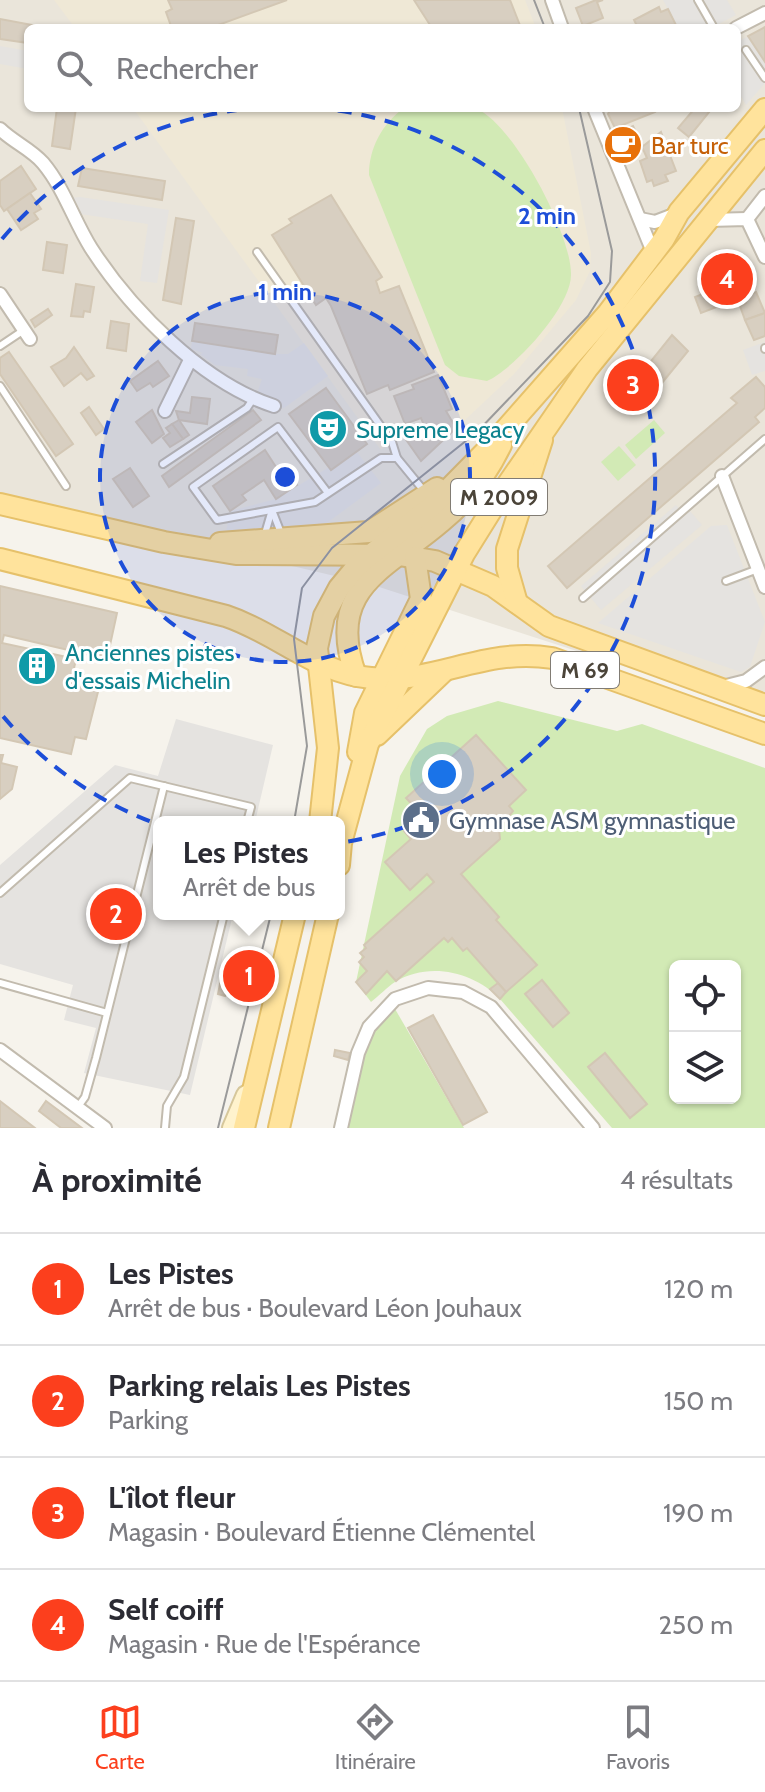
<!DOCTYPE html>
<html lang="fr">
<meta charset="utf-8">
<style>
:root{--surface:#fff;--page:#f7f7f7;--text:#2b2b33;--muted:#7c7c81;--line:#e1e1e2;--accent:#fc3f1d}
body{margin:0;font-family:Cabin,sans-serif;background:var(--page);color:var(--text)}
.controls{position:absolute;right:24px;bottom:24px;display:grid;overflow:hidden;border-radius:12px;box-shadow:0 2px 6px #0004}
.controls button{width:72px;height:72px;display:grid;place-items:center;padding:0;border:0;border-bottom:2px solid var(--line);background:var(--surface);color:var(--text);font:40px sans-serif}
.you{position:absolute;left:442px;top:774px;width:28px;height:28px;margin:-20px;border:6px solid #fff;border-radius:50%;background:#1a73e8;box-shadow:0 0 0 12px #1a73e833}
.badge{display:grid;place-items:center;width:52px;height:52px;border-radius:50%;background:var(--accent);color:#fff;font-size:26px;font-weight:700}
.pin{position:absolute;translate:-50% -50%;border:4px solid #fff;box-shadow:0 2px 8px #0006}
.popup{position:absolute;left:153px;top:816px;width:192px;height:104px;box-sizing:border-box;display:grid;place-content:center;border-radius:12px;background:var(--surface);filter:drop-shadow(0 2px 6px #0005);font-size:26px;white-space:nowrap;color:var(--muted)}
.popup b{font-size:30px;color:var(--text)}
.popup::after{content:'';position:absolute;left:50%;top:100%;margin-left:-16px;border:16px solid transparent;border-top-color:var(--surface)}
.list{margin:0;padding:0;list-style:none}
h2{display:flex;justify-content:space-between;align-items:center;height:104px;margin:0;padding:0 32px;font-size:34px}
h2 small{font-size:26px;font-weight:400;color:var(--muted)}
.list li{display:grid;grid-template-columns:52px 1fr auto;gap:24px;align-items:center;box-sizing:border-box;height:112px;padding:0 32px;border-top:2px solid var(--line)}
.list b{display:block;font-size:30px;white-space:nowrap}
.list p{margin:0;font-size:26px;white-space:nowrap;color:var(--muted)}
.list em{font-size:26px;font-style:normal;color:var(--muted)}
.icon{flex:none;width:44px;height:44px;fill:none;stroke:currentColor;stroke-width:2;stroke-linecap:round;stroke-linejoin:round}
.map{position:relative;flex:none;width:765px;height:1128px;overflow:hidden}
.search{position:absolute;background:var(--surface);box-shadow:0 2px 6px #0004;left:24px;right:24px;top:24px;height:88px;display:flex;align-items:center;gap:20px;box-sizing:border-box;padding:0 28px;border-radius:12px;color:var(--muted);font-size:30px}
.sheet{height:552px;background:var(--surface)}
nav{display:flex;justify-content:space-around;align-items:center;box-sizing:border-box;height:112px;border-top:2px solid var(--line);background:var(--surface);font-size:22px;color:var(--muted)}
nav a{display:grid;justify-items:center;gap:4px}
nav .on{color:var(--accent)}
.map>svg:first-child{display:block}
.residential{fill:#eae5da;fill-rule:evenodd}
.education{fill:#efe8d6}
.green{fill:#d2eab5;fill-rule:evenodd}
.parking{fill:#e5e3e0}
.building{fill:#d8cfc1;stroke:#d3c7b4;stroke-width:2}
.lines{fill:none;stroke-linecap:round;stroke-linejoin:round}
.lane-casing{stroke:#c2bbae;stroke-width:10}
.street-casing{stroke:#c2bbae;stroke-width:16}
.secondary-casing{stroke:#d6c79b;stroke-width:22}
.primary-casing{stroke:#e6c16a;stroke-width:24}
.lane{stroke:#fff;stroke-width:6}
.street{stroke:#fff;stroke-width:12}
.secondary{stroke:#fff3cd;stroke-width:18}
.primary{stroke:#ffe39c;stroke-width:20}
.tram{stroke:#9a9a9a;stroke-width:2}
.ring{fill:none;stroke:#1d4ed8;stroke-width:4;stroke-dasharray:14 10}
.labels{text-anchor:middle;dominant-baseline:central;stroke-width:6;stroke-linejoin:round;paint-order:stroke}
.shield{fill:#fff;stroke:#817c74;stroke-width:2}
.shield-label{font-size:22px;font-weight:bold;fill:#4b4439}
.food-label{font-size:24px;fill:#c56008;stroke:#fff;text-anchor:start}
.culture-label{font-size:24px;fill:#0d838f;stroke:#fff;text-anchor:start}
.service-label{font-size:24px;fill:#4e5e75;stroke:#fff;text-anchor:start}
.centre{fill:#1d4ed8;stroke:#fff;stroke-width:4}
.ring-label{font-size:24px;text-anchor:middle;font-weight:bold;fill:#1d4ed8;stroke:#fff;stroke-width:6;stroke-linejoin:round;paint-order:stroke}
</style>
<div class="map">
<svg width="765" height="1128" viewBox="0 0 765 1128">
<rect width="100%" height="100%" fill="#f6f3ec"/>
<!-- residential -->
<path class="residential" d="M0,0H765V712L373,585L0,497ZM28,28H737V108H28Z"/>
<!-- education -->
<g class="education">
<path d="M54,0H525L536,28H75Z"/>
<path d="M133,108H562L591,253L590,271L576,300L514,374L421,461L402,434L381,450Z"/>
</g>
<!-- green -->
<g class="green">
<path d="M404,108C421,108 463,103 477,109C515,126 572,235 571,275C571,307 515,368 487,381L459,376L445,365L369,175C369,148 382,124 404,108Z"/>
<path d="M654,420L665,433L636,459L625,445Z"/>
<path d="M619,446L636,465L618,481L601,462Z"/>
<path d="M498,701L617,731L642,724L765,768V1128H612L500,999C474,972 429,961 395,982C387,987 379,996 371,1002L356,982L400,776L427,729L447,716ZM675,966H735V1098H675Z"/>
<path d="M391,1002L464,1128H341L358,1053Z"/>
</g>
<!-- parking -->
<g class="parking">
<path d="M663,0H727L736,15L711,28H678Z"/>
<path d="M749,36L765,59V83L746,105L737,89V42Z"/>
<path d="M0,46L28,51V69L0,64Z"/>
<path d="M80,197L169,210L157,283L140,281L148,224L80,214L72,198Z"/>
<path d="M192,341L275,354H288L304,343L328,376L284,408L255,399L262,379L247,376L248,369L215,365L200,354L203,353L191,349Z"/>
<path d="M765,342V371L752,375L743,350Z"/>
<path d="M356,451L381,483L324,525L226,532L230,511L276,499Z"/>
<path d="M676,505L685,515L690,511L702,525L601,610L581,586Z"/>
<path d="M727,525L765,622L750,667L741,672L598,623L711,526Z"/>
<path d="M176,719L273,745L255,822H159V914H233L190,1095L84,1073L96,1028L64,1020L73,985L0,964V865L115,765L158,776Z"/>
</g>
<!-- building -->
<g class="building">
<path d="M168,0H287L210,28L171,26L166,12L172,9Z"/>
<path d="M414,0H510L521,28H432Z"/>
<path d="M596,0H603L597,2L603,18L583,26L576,8Z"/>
<path d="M659,7L661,12L668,9L676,25L638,28L634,20Z"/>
<path d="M0,19L48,28H28V43L0,39Z"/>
<path d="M765,27V62L748,36Z"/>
<path d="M57,108H76L70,149L52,146Z"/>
<path d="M611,108H653L655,112L615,128L608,114Z"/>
<path d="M695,108L710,111L689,137L678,128Z"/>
<path d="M633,126L643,146L627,159L617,133Z"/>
<path d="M661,132L676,171L665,175L668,181L654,186L652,180L647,182L640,161L647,158L642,147Z"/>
<path d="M21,166L36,189L4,211L0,205V181Z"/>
<path d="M82,168L165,181L162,200L78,186Z"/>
<path d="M30,193L41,209L34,213L38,219L21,230L7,209Z"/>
<path d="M331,195L382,277L376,281L380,293L399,286L434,372L390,390L388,385L367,394L331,306L326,298L316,305L272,235L292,223L289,219Z"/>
<path d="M176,218L194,221L181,304L163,300Z"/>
<path d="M47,242L67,245L63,273L43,270Z"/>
<path d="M739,270L748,295L701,313L695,297L720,287L717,278Z"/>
<path d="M76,284L94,287L90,312L84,311L83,317L71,316Z"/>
<path d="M756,292L765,313L745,320L740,306L746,303L743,297Z"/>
<path d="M48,309L52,315L35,327L31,320Z"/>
<path d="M765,313V336L754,340L745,320Z"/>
<path d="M111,321L129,324L126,351L107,348Z"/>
<path d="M195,323L278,335L275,354L192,341Z"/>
<path d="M672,335L688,351L644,405L627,391Z"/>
<path d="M74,347L94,376L87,380L81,373L64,386L51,367L66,358Z"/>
<path d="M9,352L73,444L56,456L0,374V358Z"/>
<path d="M158,361L169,376L153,387L150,383L137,391L130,381Z"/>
<path d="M438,375L452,409L446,411L456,428L421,461L402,434L424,425L421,418L405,424L394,396L414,389L412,385Z"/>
<path d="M756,377L765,387V408L755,417L759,422L567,588L548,566L737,403L731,398Z"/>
<path d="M326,388L367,444L331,470L289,414Z"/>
<path d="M192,397L210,399L207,424L179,420L176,411L190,413Z"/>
<path d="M89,407L104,429L96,435L81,413Z"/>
<path d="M152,410L164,434L152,443L136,422Z"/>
<path d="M253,410L261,420L169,487L162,476Z"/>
<path d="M179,420L189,435L183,439L172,424Z"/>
<path d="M172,424L183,439L170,447L163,438L170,433L166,428Z"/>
<path d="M265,450L278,470L283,466L297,485L276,499L264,480L242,495L246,500L230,511L213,486Z"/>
<path d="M130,468L149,496L133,507L113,479Z"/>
<path d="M0,586L117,613L107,659L4,635L2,643L76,659L73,673L101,680L86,739L75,737L71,754L0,738Z"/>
<path d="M476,735L526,790L509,806L513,811L499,829L500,839L461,874L499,917L496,920L537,965L506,992L467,948L463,951L452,938L448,942L444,938L396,981L387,971L366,994L356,982L367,971L359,962L364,957L360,953L366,948L364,945L434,882L427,874L410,890L385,862L411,839L404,831L422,815L406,798Z"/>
<path d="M0,755H3L1,763L17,767L12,789L0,799Z"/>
<path d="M221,979L229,981L225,996L218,994Z"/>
<path d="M542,980L569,1013L553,1027L525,994Z"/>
<path d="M498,983L506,992L500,999L490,989Z"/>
<path d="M433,1015L487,1112L463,1125L408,1028Z"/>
<path d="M335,1050L350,1053L348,1060L334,1056Z"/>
<path d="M605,1053L647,1104L630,1118L588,1067Z"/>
<path d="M0,1101L35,1128H0Z"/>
<path d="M46,1101L82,1128H61L39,1111Z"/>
</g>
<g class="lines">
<!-- lane casing -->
<g class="lane-casing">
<g id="lane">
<path d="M698,0L714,28"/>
<path d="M746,50L765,78"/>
<path d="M257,252L392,442L397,458L424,491"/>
<path d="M0,346L24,330"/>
<path d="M765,348V349"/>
<path d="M0,386L66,486"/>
<path d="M163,464L247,408L253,399"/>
<path d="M328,493L278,427L193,487L217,520L315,502L381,458H397"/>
<path d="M272,510L281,533"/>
<path d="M264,537L271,513"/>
<path d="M726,581L758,569"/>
<path d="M583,598L765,439"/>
<path d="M0,893L130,778L251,807L247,822"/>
<path d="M0,983L107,1013"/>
<path d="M77,1108L85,1097L96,1058L164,786"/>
<path d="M165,1128L167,1106L184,1077L224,914"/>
</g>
</g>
<!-- street casing -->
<g class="street-casing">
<g id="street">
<path d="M552,0L562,28"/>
<path d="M736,28L765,13"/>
<path d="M594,108L655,257"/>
<path d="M0,129C13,142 31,149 43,163C64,188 74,221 91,248C131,310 203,383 274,406"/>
<path d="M640,219L655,222L676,214"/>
<path d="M747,219L765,196"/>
<path d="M709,220L747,219L765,257"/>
<path d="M0,294L30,339"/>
<path d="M165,411L190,360"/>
<path d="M722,476L765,587"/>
<path d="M722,687L746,681L765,667"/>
<path d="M0,1050L105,1128"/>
<path d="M341,1128L358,1053L369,1027L395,999L428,988L463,992L491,1007L593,1128"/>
</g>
</g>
<!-- secondary casing -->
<g class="secondary-casing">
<path id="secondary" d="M232,1128L246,1095"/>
</g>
<!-- primary casing -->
<g class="primary-casing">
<g id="primary">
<path d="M0,504L164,542L236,554L399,555L435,561L493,586L549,626L765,705"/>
<path d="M220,543L369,532L437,488"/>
<path d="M0,559L226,616C277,633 316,673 371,678C436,684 484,647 552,658L765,734"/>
<path d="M517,603L507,568V549L542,440"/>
<path d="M356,676C324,588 385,570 441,522C468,500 486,476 501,445"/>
<path d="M377,735L443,672"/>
<path d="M358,752L365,713L421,599L415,557"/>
<path d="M320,822L328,748L317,648L324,616L339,588L358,565L432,506L490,447L608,313L664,239L679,212L765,109"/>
<path d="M339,865L341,843L368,744L464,554L507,485L587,369L765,150"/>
<path d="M244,1128L295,914"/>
<path d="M279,1128L328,914"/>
</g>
</g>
<!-- lane -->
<use href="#lane" class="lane"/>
<!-- street -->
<use href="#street" class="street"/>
<!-- secondary -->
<use href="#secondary" class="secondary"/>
<!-- primary -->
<use href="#primary" class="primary"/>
<!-- tram -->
<g class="tram">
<path d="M534,0L545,28"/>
<path d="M294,822L307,746L294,639L302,588L332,548L477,432L588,316L610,282L612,251L579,108"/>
<path d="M218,1128L271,914"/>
</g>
</g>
<!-- distance rings -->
<circle cx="285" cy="477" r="185" fill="#1d4ed8" fill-opacity=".12"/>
<g class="ring">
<circle cx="285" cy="477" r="185"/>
<path d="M2 239A370 370 0 0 1 256 108M314 108A370 370 0 1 1 2 715"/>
</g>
<!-- icons -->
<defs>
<g id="cafe-disc" transform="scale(2)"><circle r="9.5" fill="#e8710a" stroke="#fff"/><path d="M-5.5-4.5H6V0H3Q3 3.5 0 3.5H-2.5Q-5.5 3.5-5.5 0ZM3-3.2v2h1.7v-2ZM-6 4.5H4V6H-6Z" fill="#fff"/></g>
<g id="theatre-disc" transform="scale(2)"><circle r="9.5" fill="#0f9aa8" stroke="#fff"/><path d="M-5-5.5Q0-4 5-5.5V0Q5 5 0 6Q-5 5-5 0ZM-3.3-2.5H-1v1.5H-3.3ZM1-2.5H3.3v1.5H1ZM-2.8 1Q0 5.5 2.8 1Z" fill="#fff"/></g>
<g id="building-disc" transform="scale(2)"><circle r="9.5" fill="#0f9aa8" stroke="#fff"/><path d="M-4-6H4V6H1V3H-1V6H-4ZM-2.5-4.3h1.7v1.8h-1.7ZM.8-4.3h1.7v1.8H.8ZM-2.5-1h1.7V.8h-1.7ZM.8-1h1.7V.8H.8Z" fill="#fff"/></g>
<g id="civic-disc" transform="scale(2)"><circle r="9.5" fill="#5c6f8a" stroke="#fff"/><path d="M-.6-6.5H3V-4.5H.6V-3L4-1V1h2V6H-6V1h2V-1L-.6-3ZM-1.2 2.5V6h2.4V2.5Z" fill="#fff"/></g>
</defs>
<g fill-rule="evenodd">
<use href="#cafe-disc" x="623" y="145"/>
<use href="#theatre-disc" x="328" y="429"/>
<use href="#building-disc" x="37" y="666"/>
<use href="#civic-disc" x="421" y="820"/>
</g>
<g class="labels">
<!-- shield labels -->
<g class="shield">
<rect x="451" y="479" width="96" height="36" rx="6"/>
<rect x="551" y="652" width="68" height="36" rx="6"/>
</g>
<g class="shield-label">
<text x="499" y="497">M 2009</text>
<text x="585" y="670">M 69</text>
</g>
<!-- food labels -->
<g class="food-label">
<text x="651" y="145">Bar turc</text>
</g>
<!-- culture labels -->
<g class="culture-label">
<text x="356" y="429">Supreme Legacy</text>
<text x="65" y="652">Anciennes pistes<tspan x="65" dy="28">d'essais Michelin</tspan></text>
</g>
<!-- service labels -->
<g class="service-label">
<text x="449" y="820">Gymnase ASM gymnastique</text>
</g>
</g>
<circle cx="285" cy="477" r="12" class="centre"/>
<g class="ring-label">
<text x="547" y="224">2 min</text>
<text x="285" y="300">1 min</text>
</g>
</svg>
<div class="controls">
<button><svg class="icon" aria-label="locate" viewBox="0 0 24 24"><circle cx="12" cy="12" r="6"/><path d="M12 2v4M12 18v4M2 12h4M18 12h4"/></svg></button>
<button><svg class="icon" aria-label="layers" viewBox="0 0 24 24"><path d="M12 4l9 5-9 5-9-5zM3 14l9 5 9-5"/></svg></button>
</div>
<div class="you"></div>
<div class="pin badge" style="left:249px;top:976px">1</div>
<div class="popup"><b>Les Pistes</b>Arrêt de bus</div>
<div class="pin badge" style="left:116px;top:914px">2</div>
<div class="pin badge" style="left:633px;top:385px">3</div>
<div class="pin badge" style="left:727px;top:279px">4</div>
<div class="search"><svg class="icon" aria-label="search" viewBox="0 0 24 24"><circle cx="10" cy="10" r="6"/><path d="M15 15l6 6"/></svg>Rechercher</div>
</div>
<section class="sheet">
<h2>À proximité<small>4 résultats</small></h2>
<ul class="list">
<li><span class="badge">1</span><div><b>Les Pistes</b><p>Arrêt de bus · Boulevard Léon Jouhaux</p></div><em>120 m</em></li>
<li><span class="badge">2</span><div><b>Parking relais Les Pistes</b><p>Parking</p></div><em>150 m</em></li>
<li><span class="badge">3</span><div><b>L'îlot fleur</b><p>Magasin · Boulevard Étienne Clémentel</p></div><em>190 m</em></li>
<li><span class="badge">4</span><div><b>Self coiff</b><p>Magasin · Rue de l'Espérance</p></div><em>250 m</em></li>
</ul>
</section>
<nav>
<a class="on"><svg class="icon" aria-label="map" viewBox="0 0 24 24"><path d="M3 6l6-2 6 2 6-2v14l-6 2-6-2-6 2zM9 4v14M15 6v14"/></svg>Carte</a>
<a><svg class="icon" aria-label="directions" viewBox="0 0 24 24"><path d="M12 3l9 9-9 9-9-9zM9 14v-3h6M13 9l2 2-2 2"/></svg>Itinéraire</a>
<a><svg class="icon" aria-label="saved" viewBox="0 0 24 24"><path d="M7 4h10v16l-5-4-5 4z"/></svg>Favoris</a>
</nav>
